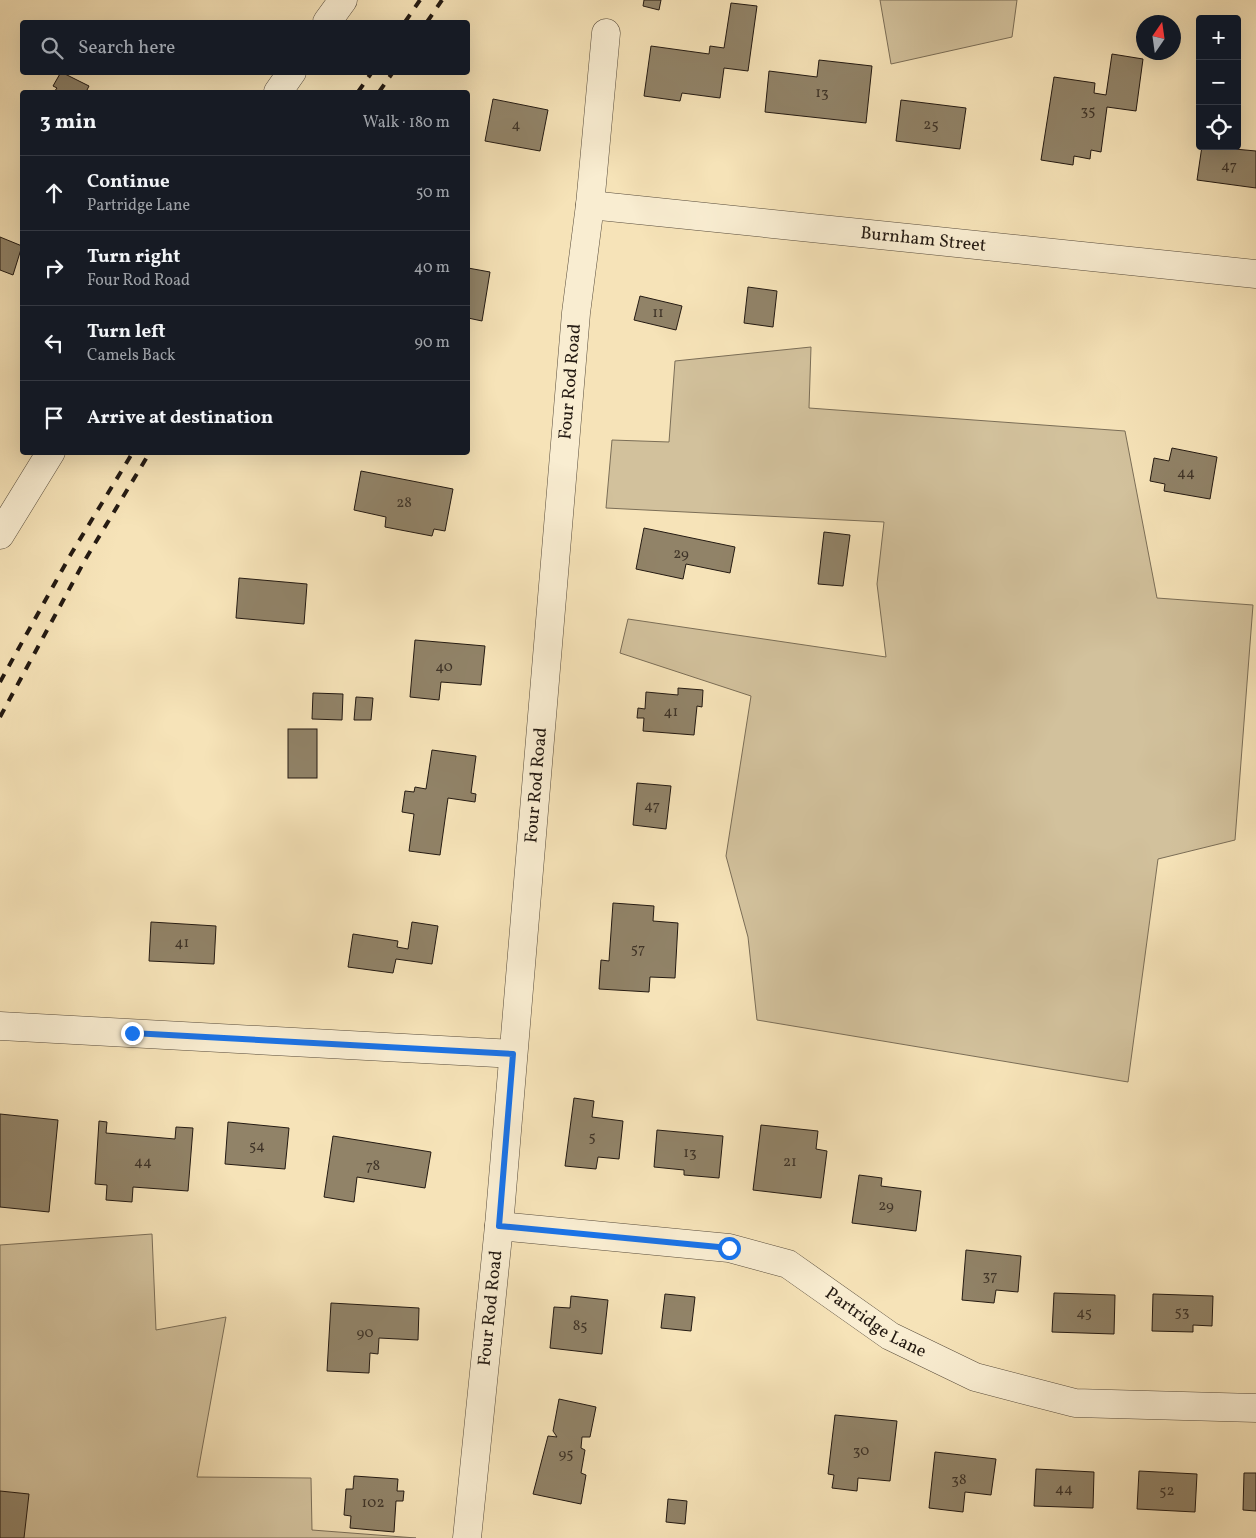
<!DOCTYPE html>
<meta charset="utf-8">
<style>
:root{--surface:#171b24;--page:#20242c;--text:#f1f3f6;--muted:#9ea1a6;--line:#363941}
body{margin:0;font-family:Vollkorn,serif;background:var(--page);color:var(--text)}
.controls{position:absolute;right:15px;top:15px;display:grid;overflow:hidden;border-radius:5px;box-shadow:0 5px 20px #0002}
.controls button{width:45px;height:45px;display:grid;place-items:center;padding:0;border:0;border-bottom:1px solid var(--line);background:var(--surface);color:var(--text);font:25px sans-serif}
.compass{position:absolute;left:1136px;top:15px;width:45px;height:45px;border-radius:50%;background:var(--surface);box-shadow:0 5px 20px #0002;rotate:13deg}
.stop{position:absolute;width:15px;height:15px;margin:-11px;border:4px solid #1a73e8;border-radius:50%;background:#fff}
.stop.end{background:#1a73e8;border-color:#fff;box-shadow:0 1px 5px #0008}
.list{margin:0;padding:0;list-style:none}
h2{display:flex;justify-content:space-between;align-items:center;height:65px;margin:0;padding:0 20px;font-size:21px}
h2 small{font-size:16px;font-weight:400;color:var(--muted)}
.list li{display:grid;grid-template-columns:32px 1fr auto;gap:15px;align-items:center;box-sizing:border-box;height:75px;padding:0 20px;border-top:1px solid var(--line)}
.list b{display:block;font-size:19px;white-space:nowrap}
.list p{margin:0;font-size:16px;white-space:nowrap;color:var(--muted)}
.list em{font-size:16px;font-style:normal;color:var(--muted)}
.icon{flex:none;width:28px;height:28px;fill:none;stroke:currentColor;stroke-width:2;stroke-linecap:round;stroke-linejoin:round}
.map{position:relative;flex:none;width:1256px;height:1538px;overflow:hidden}
.search{position:absolute;background:var(--surface);box-shadow:0 5px 20px #0002;left:20px;top:20px;width:450px;height:55px;display:flex;align-items:center;gap:12px;box-sizing:border-box;padding:0 18px;border-radius:5px;color:var(--muted);font-size:19px}
.panel{position:absolute;background:var(--surface);box-shadow:0 5px 20px #0002;left:20px;top:90px;width:450px;height:365px;border-radius:5px}
.map>svg:first-child{display:block}
.green{fill:#d2c19c;stroke:#7b6e57}
.building{fill:#918368;stroke:#241a12}
.lines{fill:none;stroke-linecap:round;stroke-linejoin:round}
.minor-casing{stroke:#584c3c;stroke-width:29}
.minor{stroke:#f9edd1;stroke-width:28}
.rail{stroke:#241a12;stroke-width:4;stroke-dasharray:9 9;stroke-linecap:butt}
.route{stroke:#1a73e8;stroke-width:6}
.labels{text-anchor:middle;dominant-baseline:central;stroke-width:4;stroke-linejoin:round;paint-order:stroke}
.number-label{font-size:15px;fill:#3f3428}
.street-label{font-size:18px;fill:#241a12;stroke:#f9edd1}
</style>
<div class="map">
<svg width="1256" height="1538" viewBox="0 0 1256 1538">
<rect width="100%" height="100%" fill="#f6e3b8"/>
<filter id="stains"><feTurbulence type="fractalNoise" baseFrequency=".004" numOctaves="4"/><feColorMatrix values="0 0 0 0 .2 0 0 0 0 .09 0 0 0 0 .02 0 0 0 .5 -.17"/></filter>
<radialGradient id="worn" r=".72"><stop offset=".6" stop-color="#630" stop-opacity="0"/><stop offset="1" stop-color="#630" stop-opacity=".3"/></radialGradient>
<!-- green -->
<g class="green">
<path d="M880,0H1017L1012,37L891,64Z"/>
<path d="M811,347L809,408L1125,431L1157,598L1253,605L1235,840L1158,859L1128,1082L757,1020L748,937L726,856L751,696L620,653L628,619L886,657L877,584L884,522L606,508L612,440L669,442L675,361Z"/>
<path d="M152,1234L156,1330L226,1317L197,1477L311,1478L312,1530L416,1538H0V1245Z"/>
</g>
<!-- building -->
<g class="building">
<path d="M644,0H661L659,10L643,6Z"/>
<path d="M731,3L757,6L748,71L724,68L720,98L682,93L680,101L644,96L651,46L709,54L710,46L724,48Z"/>
<path d="M1112,54L1143,59L1136,111L1107,107L1101,152L1091,150L1090,159L1074,156L1073,165L1041,160L1054,77L1095,83L1094,93L1106,95Z"/>
<path d="M819,60L872,66L866,123L765,112L769,71L817,77Z"/>
<path d="M61,72L89,86L86,92H54L57,88L53,86Z"/>
<path d="M493,99L548,110L540,151L485,141Z"/>
<path d="M901,100L966,108L960,149L896,141Z"/>
<path d="M1202,146L1256,151V188L1197,180Z"/>
<path d="M0,237L22,246L13,275L0,270Z"/>
<path d="M468,268L490,272L482,321L468,318Z"/>
<path d="M748,287L777,291L773,327L744,323Z"/>
<path d="M640,296L682,306L676,330L634,320Z"/>
<path d="M1172,448L1217,457L1210,499L1164,491L1165,484L1150,481L1154,458L1169,461Z"/>
<path d="M361,471L453,489L445,531L434,529L432,536L385,527L386,517L354,510Z"/>
<path d="M644,528L735,547L730,573L686,564L683,579L636,569Z"/>
<path d="M824,532L850,535L843,586L818,584Z"/>
<path d="M239,578L307,584L304,624L236,618Z"/>
<path d="M415,640L485,646L481,685L441,682L439,700L410,697Z"/>
<path d="M678,688L703,690L702,707L697,706L694,735L643,731L644,718H637L638,708L645,709L646,692L678,695Z"/>
<path d="M313,693L343,694L342,720L312,719Z"/>
<path d="M356,697L373,698L371,720H354Z"/>
<rect x="288" y="729" width="29" height="49"/>
<path d="M432,750L476,756L471,793L476,794L475,802L448,798L440,855L409,851L414,814L402,812L405,791L414,792L415,787L426,789Z"/>
<path d="M637,783L671,786L666,829L633,825Z"/>
<path d="M613,903L654,906L653,921L678,923L675,978L650,977L649,992L599,989L601,960L609,961Z"/>
<path d="M151,922L216,926L214,964L149,961Z"/>
<path d="M412,922L438,926L432,964L396,959L393,973L348,967L353,934L398,941L397,947L408,949Z"/>
<path d="M574,1098L594,1101L592,1117L623,1121L619,1159L598,1157L596,1169L565,1166Z"/>
<path d="M0,1114L58,1120L49,1212L0,1207Z"/>
<path d="M99,1121L107,1122L106,1133L175,1139L176,1127L193,1128L188,1191L133,1187L132,1202L106,1200L107,1185L95,1184Z"/>
<path d="M228,1122L289,1128L285,1169L225,1164Z"/>
<path d="M761,1125L818,1131L816,1149L827,1151L821,1198L753,1190Z"/>
<path d="M657,1130L723,1136L719,1178L684,1175V1170L654,1167Z"/>
<path d="M333,1136L431,1152L425,1188L357,1177L354,1202L324,1197Z"/>
<path d="M859,1175L882,1178L881,1186L921,1191L916,1231L852,1223Z"/>
<path d="M966,1250L1021,1256L1018,1292L996,1290L994,1303L962,1300Z"/>
<path d="M1054,1293L1115,1295L1114,1334L1052,1332Z"/>
<path d="M665,1294L695,1297L691,1331L661,1328Z"/>
<path d="M1153,1294L1213,1296L1212,1326L1193,1325V1332L1152,1331Z"/>
<path d="M571,1296L608,1300L602,1354L550,1348L554,1307L570,1308Z"/>
<path d="M331,1303L419,1308L418,1340L379,1338L378,1354L370,1353L369,1373L327,1371Z"/>
<path d="M559,1399L596,1407L590,1437H582L581,1448L585,1450L581,1473L586,1475L581,1504L533,1494L548,1436L557,1437L553,1431Z"/>
<path d="M835,1415L897,1421L890,1481L858,1478L857,1491L832,1488L834,1475L828,1474Z"/>
<path d="M935,1452L996,1459L991,1495L965,1492L963,1512L929,1508Z"/>
<path d="M1036,1469L1094,1472L1093,1508L1034,1506Z"/>
<path d="M1139,1471L1197,1474L1195,1512L1137,1509Z"/>
<path d="M1244,1473H1256V1511L1243,1510Z"/>
<path d="M354,1476L398,1479L397,1491H404L403,1501H396L394,1532L350,1528L351,1516L344,1515L346,1489H353Z"/>
<path d="M0,1491L29,1494L24,1538H0Z"/>
<path d="M668,1499L687,1501L685,1524L666,1522Z"/>
</g>
<g class="lines">
<!-- minor casing -->
<g class="minor-casing">
<g id="minor">
<path d="M327,22L343,0"/>
<path d="M278,92L292,72"/>
<path id="s1" d="M590,205L1256,274"/>
<path d="M0,535L51,452"/>
<path d="M0,1026L513,1054"/>
<path id="s2" d="M499,1226L729,1248L788,1264L890,1336L975,1377L1075,1403L1256,1408"/>
<path id="s3" d="M467,1538L499,1226L576,313L590,205L606,33"/>
</g>
</g>
<!-- minor -->
<use href="#minor" class="minor"/>
<!-- rail -->
<g class="rail">
<path d="M405,22L420,0"/>
<path d="M427,22L442,0"/>
<path d="M358,92L372,72"/>
<path d="M379,92L393,72"/>
<path d="M0,682L71,554L133,452"/>
<path d="M0,717L85,560L150,452"/>
</g>
</g>
<g class="lines">
<!-- route -->
<path class="route" d="M132,1033L513,1054L499,1226L729,1248"/>
</g>
<g class="labels">
<!-- number labels -->
<g class="number-label">
<text x="822" y="93">13</text>
<text x="1088" y="111">35</text>
<text x="516" y="125">4</text>
<text x="931" y="125">25</text>
<text x="1229" y="166">47</text>
<text x="658" y="313">11</text>
<text x="1186" y="473">44</text>
<text x="404" y="503">28</text>
<text x="681" y="554">29</text>
<text x="444" y="667">40</text>
<text x="671" y="712">41</text>
<text x="652" y="806">47</text>
<text x="182" y="943">41</text>
<text x="638" y="949">57</text>
<text x="592" y="1137">5</text>
<text x="257" y="1146">54</text>
<text x="690" y="1153">13</text>
<text x="143" y="1162">44</text>
<text x="790" y="1162">21</text>
<text x="373" y="1166">78</text>
<text x="886" y="1206">29</text>
<text x="990" y="1276">37</text>
<text x="1182" y="1312">53</text>
<text x="1084" y="1313">45</text>
<text x="580" y="1326">85</text>
<text x="365" y="1333">90</text>
<text x="861" y="1451">30</text>
<text x="566" y="1454">95</text>
<text x="959" y="1480">38</text>
<text x="1064" y="1489">44</text>
<text x="1167" y="1491">52</text>
<text x="373" y="1503">102</text>
</g>
<!-- street labels -->
<g class="street-label">
<text stroke="none"><textPath href="#s1" startOffset="335">Burnham Street</textPath></text>
<text stroke="none"><textPath href="#s3" startOffset="1161">Four Rod Road</textPath></text>
<text stroke="none"><textPath href="#s3" startOffset="756">Four Rod Road</textPath></text>
<text stroke="none"><textPath href="#s3" startOffset="231">Four Rod Road</textPath></text>
<text stroke="none"><textPath href="#s2" startOffset="398">Partridge Lane</textPath></text>
</g>
</g>
<rect width="100%" height="100%" filter="url(#stains)"/>
<rect width="100%" height="100%" fill="url(#worn)"/>
</svg>
<div class="controls">
<button>+</button>
<button>−</button>
<button><svg class="icon" aria-label="locate" viewBox="0 0 24 24"><circle cx="12" cy="12" r="6"/><path d="M12 2v4M12 18v4M2 12h4M18 12h4"/></svg></button>
</div>
<svg class="compass" viewBox="-18 -18 36 36"><path d="M0-13l5 13h-10z" fill="#e53935"/><path d="M0 13l5-13h-10z" fill="#9ea1a6"/></svg>
<div class="stop" style="left:729px;top:1248px"></div>
<div class="stop end" style="left:132px;top:1033px"></div>
<div class="search"><svg class="icon" aria-label="search" viewBox="0 0 24 24"><circle cx="10" cy="10" r="6"/><path d="M15 15l6 6"/></svg>Search here</div>
<section class="panel">
<h2>3 min<small>Walk · 180 m</small></h2>
<ul class="list">
<li><svg class="icon" aria-label="ahead" viewBox="0 0 24 24"><path d="M12 20V5M6 11l6-6 6 6"/></svg><div><b>Continue</b><p>Partridge Lane</p></div><em>50 m</em></li>
<li><svg class="icon" aria-label="right" viewBox="0 0 24 24"><path d="M7 20v-9h11M14 6l5 5-5 5"/></svg><div><b>Turn right</b><p>Four Rod Road</p></div><em>40 m</em></li>
<li><svg class="icon" aria-label="left" viewBox="0 0 24 24"><path d="M17 20v-9H6M10 6l-5 5 5 5"/></svg><div><b>Turn left</b><p>Camels Back</p></div><em>90 m</em></li>
<li><svg class="icon" aria-label="arrive" viewBox="0 0 24 24"><path d="M6 21V4h12l-3 4 3 4H6"/></svg><div><b>Arrive at destination</b></div></li>
</ul>
</section>
</div>
